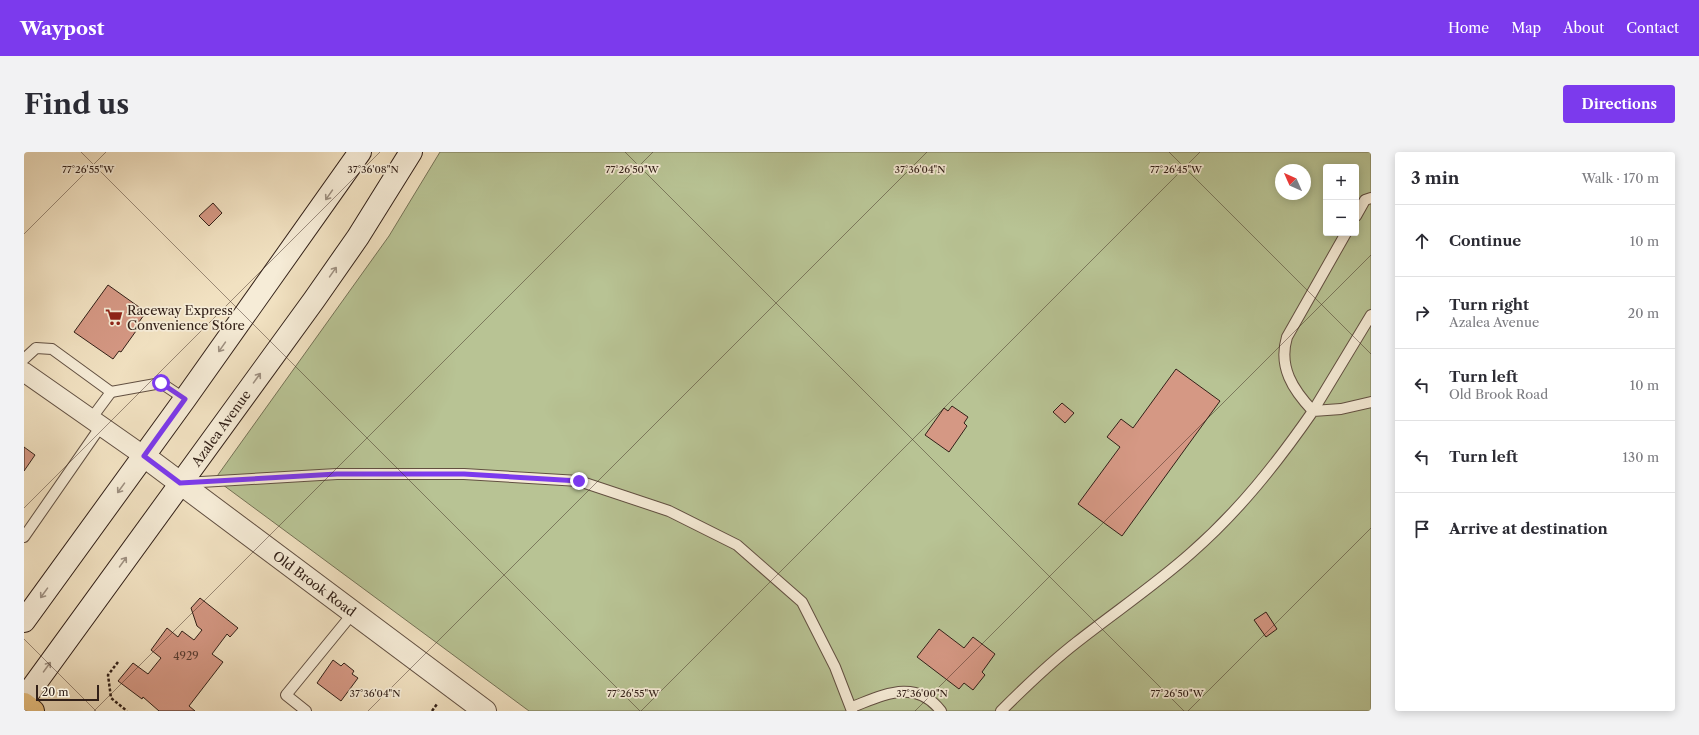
<!DOCTYPE html>
<meta charset="utf-8">
<style>
:root{--surface:#fff;--page:#f2f2f3;--text:#2b2b33;--muted:#7c7c81;--line:#e1e1e2;--accent:#7c3aed}
body{margin:0;font-family:"Libre Caslon Text",serif;background:var(--page);color:var(--text)}
.controls{position:absolute;right:12px;top:12px;display:grid;overflow:hidden;border-radius:4px;box-shadow:0 2px 10px #0003}
.controls button{width:36px;height:36px;display:grid;place-items:center;padding:0;border:0;border-bottom:1px solid var(--line);background:var(--surface);color:var(--text);font:20px sans-serif}
.compass{position:absolute;left:1251px;top:12px;width:36px;height:36px;border-radius:50%;background:var(--surface);box-shadow:0 2px 10px #0003;rotate:315deg}
.scale{position:absolute;left:12px;bottom:10px;width:63px;box-sizing:border-box;padding-left:4px;border:2px solid #322018;border-top:0;font-size:11px;line-height:14px;white-space:nowrap;color:#322018;-webkit-text-stroke:3px #f6ecd7;paint-order:stroke}
.stop{position:absolute;width:12px;height:12px;margin:-9px;border:3px solid #7c3aed;border-radius:50%;background:#fff}
.stop.end{background:#7c3aed;border-color:#fff;box-shadow:0 1px 4px #0008}
.list{margin:0;padding:0;list-style:none}
h2{display:flex;justify-content:space-between;align-items:center;height:52px;margin:0;padding:0 16px;font-size:17px}
h2 small{font-size:13px;font-weight:400;color:var(--muted)}
.list li{display:grid;grid-template-columns:26px 1fr auto;gap:12px;align-items:center;box-sizing:border-box;height:72px;padding:0 16px;border-top:1px solid var(--line)}
.list b{display:block;font-size:15px;white-space:nowrap}
.list p{margin:0;font-size:13px;white-space:nowrap;color:var(--muted)}
.list em{font-size:13px;font-style:normal;color:var(--muted)}
.icon{flex:none;width:22px;height:22px;fill:none;stroke:currentColor;stroke-width:2;stroke-linecap:round;stroke-linejoin:round}
.map{position:relative;flex:none;width:1347px;height:559px;overflow:hidden;border-radius:4px}
header{display:flex;align-items:center;gap:24px;box-sizing:border-box;height:56px;padding:0 20px;background:var(--accent);color:#fff}
header strong{font-size:19px}
nav{display:flex;gap:22px;margin-inline-start:auto;font-size:14px}
.intro{display:flex;align-items:center;justify-content:space-between;box-sizing:border-box;height:96px;padding:0 24px}
h1{margin:0;font-size:28px}
.button{padding:10px 18px;border-radius:4px;background:var(--accent);color:#fff;font-size:14px;font-weight:700}
main{display:flex;gap:24px;padding:0 24px}
aside{flex:1;background:var(--surface);border-radius:4px;box-shadow:0 2px 10px #0003}
.map>svg:first-child{display:block}
.green{fill:#b8c394;stroke:#757256;fill-rule:evenodd}
.building{fill:#d59884;stroke:#322018}
.lines{fill:none;stroke-linecap:round;stroke-linejoin:round}
.service-casing{stroke:#625042;stroke-width:12}
.minor-casing{stroke:#625042;stroke-width:21}
.tertiary-casing{stroke:#625042;stroke-width:24}
.secondary-casing{stroke:#322018;stroke-width:24}
.primary-casing{stroke:#322018;stroke-width:24}
.path{stroke:#322018;stroke-width:2.5;stroke-dasharray:3 2;stroke-linecap:butt}
.service{stroke:#f6ecd7;stroke-width:10}
.minor{stroke:#f6ecd7;stroke-width:19}
.tertiary{stroke:#f6ecd7;stroke-width:22}
.secondary{stroke:#f6ecd7;stroke-width:22}
.primary{stroke:#e8c080;stroke-width:22}
.oneway{stroke:#9e9081}
.route{stroke:#7c3aed;stroke-width:5}
.ticks{fill:none;stroke:#322018;stroke-width:1;stroke-opacity:0.45}
.labels{text-anchor:middle;dominant-baseline:central;stroke-width:3.5;stroke-linejoin:round;paint-order:stroke}
.number-label{font-size:11px;fill:#5b3e33}
.poi-label{font-size:13px;fill:#322018;stroke:#f6ecd7;text-anchor:start}
.street-label{font-size:13px;fill:#322018;stroke:#f6ecd7}
.ticks-label{font-size:10px;text-anchor:middle;fill:#322018;stroke:#f6ecd7;stroke-width:3.5;stroke-linejoin:round;paint-order:stroke}
</style>
<header>
<strong>Waypost</strong>
<nav><a>Home</a><a>Map</a><a>About</a><a>Contact</a></nav>
</header>
<div class="intro"><h1>Find us</h1><a class="button">Directions</a></div>
<main>
<div class="map">
<svg width="1347" height="559" viewBox="0 0 1347 559">
<rect width="100%" height="100%" fill="#f1e1c1"/>
<filter id="stains"><feTurbulence type="fractalNoise" baseFrequency=".005" numOctaves="4"/><feColorMatrix values="0 0 0 0 .2 0 0 0 0 .09 0 0 0 0 .02 0 0 0 .5 -.17"/></filter>
<radialGradient id="worn" r=".72"><stop offset=".6" stop-color="#630" stop-opacity="0"/><stop offset="1" stop-color="#630" stop-opacity=".3"/></radialGradient>
<!-- green -->
<path class="green" d="M416,0H1347V559H505L191,327L365,84ZM1302,15H1332V81H1302ZM1257,18H1281V42H1257Z"/>
<!-- building -->
<g class="building">
<path d="M189,51L198,61L185,74L175,64Z"/>
<path d="M84,133L122,160L115,170L117,172L97,200L95,199L89,207L50,180Z"/>
<path d="M1152,217L1196,249L1098,384L1054,352L1096,295L1083,285L1097,267L1109,276Z"/>
<path d="M1038,251L1050,261L1041,271L1029,260Z"/>
<path d="M928,254L944,265L940,271L943,274L925,300L901,283L920,256L924,259Z"/>
<path d="M0,295L11,303L0,319Z"/>
<path d="M176,446L214,476L206,485L203,482L188,502L199,510L165,554L171,559H135L119,545L118,547L94,529L109,511L124,522L137,506L127,498L143,476L154,485L158,479L170,488L178,478L173,474L167,456Z"/>
<path d="M1242,460L1253,477L1242,485L1230,468Z"/>
<path d="M915,477L940,496L949,485L971,502L958,520L961,523L949,538L940,531L935,537L893,505Z"/>
<path d="M309,508L317,514L320,511L330,519L328,522L334,526L317,549L293,531Z"/>
</g>
<g class="lines">
<!-- service casing -->
<g class="service-casing">
<g id="service">
<path d="M1332,64L1341,48L1347,46"/>
<path d="M1322,81L1263,185C1254,215 1269,238 1289,259L1347,163"/>
<path d="M0,207L12,196L28,197L87,240L67,267"/>
<path d="M87,240L137,231L161,247"/>
<path d="M160,331L313,322H440L555,329L645,359L713,393L778,450L811,515L828,559"/>
<path d="M0,385L77,274"/>
<path d="M828,555C860,543 891,526 917,559"/>
<path d="M282,559L262,543L329,461"/>
<path d="M977,559C1001,535 1026,511 1053,490C1091,460 1131,433 1167,401C1215,359 1253,311 1289,259L1317,257L1347,250"/>
</g>
</g>
<!-- minor casing -->
<g class="minor-casing">
<path id="minor" d="M0,220L120,304"/>
</g>
<!-- tertiary casing -->
<g class="tertiary-casing">
<g id="tertiary">
<path id="s1" d="M120,304L461,559"/>
</g>
</g>
<!-- secondary casing -->
<g class="secondary-casing">
<g id="secondary">
<path d="M0,469L161,247L336,0"/>
<path id="s2" d="M0,547L290,148L334,85L387,0"/>
</g>
</g>
<!-- primary casing -->
<g class="primary-casing">
<path id="primary" d="M0,552L9,559"/>
</g>
<!-- path -->
<g class="path">
<path d="M94,510L84,523L87,546L103,559"/>
<path d="M408,559L413,552"/>
</g>
<!-- service -->
<use href="#service" class="service"/>
<!-- minor -->
<use href="#minor" class="minor"/>
<!-- tertiary -->
<use href="#tertiary" class="tertiary"/>
<!-- secondary -->
<use href="#secondary" class="secondary"/>
<!-- primary -->
<use href="#primary" class="primary"/>
</g>
<!-- one-way arrows -->
<defs><path id="oneway-shaft" d="M-6 0H5M1.5-3L5.5 0L1.5 3" fill="none" stroke-width="1.6" stroke-linecap="round" stroke-linejoin="round"/></defs>
<g class="oneway">
<use href="#oneway-shaft" transform="translate(305 43) rotate(125)"/>
<use href="#oneway-shaft" transform="translate(309 120) rotate(-55)"/>
<use href="#oneway-shaft" transform="translate(198 195) rotate(125)"/>
<use href="#oneway-shaft" transform="translate(233 226) rotate(-54)"/>
<use href="#oneway-shaft" transform="translate(97 336) rotate(126)"/>
<use href="#oneway-shaft" transform="translate(99 410) rotate(-54)"/>
<use href="#oneway-shaft" transform="translate(20 441) rotate(126)"/>
<use href="#oneway-shaft" transform="translate(23 515) rotate(-54)"/>
</g>
<g class="lines">
<!-- route -->
<path class="route" d="M137,231L161,247L120,304L156,331L313,322H440L555,329"/>
</g>
<!-- ticks -->
<path class="ticks" d="M57,0L616,559M601,0L1160,559M1145,0L1347,202M0,82L82,0M0,356L356,0M0,487L72,559M70,559L629,0M344,559L903,0M617,559L1176,0M891,559L1347,103M1164,559L1347,376"/>
<!-- icons -->
<defs>
<g id="supermarket-bare" transform="scale(1.38)"><path d="M-6-5.5h2.5l.6 2H6L4.5 2H-2.5L-4.4-4H-6ZM-1.5 3.2a1.3 1.3 0 1 0 .1 0ZM3 3.2a1.3 1.3 0 1 0 .1 0Z" fill="#8f2418" stroke="#f6ecd7" stroke-width="2.5" paint-order="stroke"/></g>
</defs>
<g fill-rule="evenodd">
<use href="#supermarket-bare" x="90" y="165"/>
</g>
<g class="labels">
<!-- number labels -->
<g class="number-label">
<text x="162" y="504">4929</text>
</g>
<!-- poi labels -->
<g class="poi-label">
<text x="103" y="158">Raceway Express<tspan x="103" dy="15">Convenience Store</tspan></text>
</g>
<!-- street labels -->
<g class="street-label">
<text stroke="none"><textPath href="#s2" startOffset="335">Azalea Avenue</textPath></text>
<text stroke="none"><textPath href="#s1" startOffset="213">Old Brook Road</textPath></text>
</g>
</g>
<g class="ticks-label">
<text x="64" y="21">77°26'55"W</text>
<text x="349" y="21">37°36'08"N</text>
<text x="608" y="21">77°26'50"W</text>
<text x="896" y="21">37°36'04"N</text>
<text x="1152" y="21">77°26'45"W</text>
<text x="351" y="545">37°36'04"N</text>
<text x="898" y="545">37°36'00"N</text>
<text x="609" y="545">77°26'55"W</text>
<text x="1153" y="545">77°26'50"W</text>
</g>
<rect width="100%" height="100%" filter="url(#stains)"/>
<rect width="100%" height="100%" fill="url(#worn)"/>
</svg>
<div class="controls">
<button>+</button>
<button>−</button>
</div>
<svg class="compass" viewBox="-18 -18 36 36"><path d="M0-13l5 13h-10z" fill="#e53935"/><path d="M0 13l5-13h-10z" fill="#7c7c81"/></svg>
<div class="scale">20 m</div>
<div class="stop" style="left:137px;top:231px"></div>
<div class="stop end" style="left:555px;top:329px"></div>
</div>
<aside>
<h2>3 min<small>Walk · 170 m</small></h2>
<ul class="list">
<li><svg class="icon" aria-label="ahead" viewBox="0 0 24 24"><path d="M12 20V5M6 11l6-6 6 6"/></svg><div><b>Continue</b></div><em>10 m</em></li>
<li><svg class="icon" aria-label="right" viewBox="0 0 24 24"><path d="M7 20v-9h11M14 6l5 5-5 5"/></svg><div><b>Turn right</b><p>Azalea Avenue</p></div><em>20 m</em></li>
<li><svg class="icon" aria-label="left" viewBox="0 0 24 24"><path d="M17 20v-9H6M10 6l-5 5 5 5"/></svg><div><b>Turn left</b><p>Old Brook Road</p></div><em>10 m</em></li>
<li><svg class="icon" aria-label="left" viewBox="0 0 24 24"><path d="M17 20v-9H6M10 6l-5 5 5 5"/></svg><div><b>Turn left</b></div><em>130 m</em></li>
<li><svg class="icon" aria-label="arrive" viewBox="0 0 24 24"><path d="M6 21V4h12l-3 4 3 4H6"/></svg><div><b>Arrive at destination</b></div></li>
</ul>
</aside>
</main>
